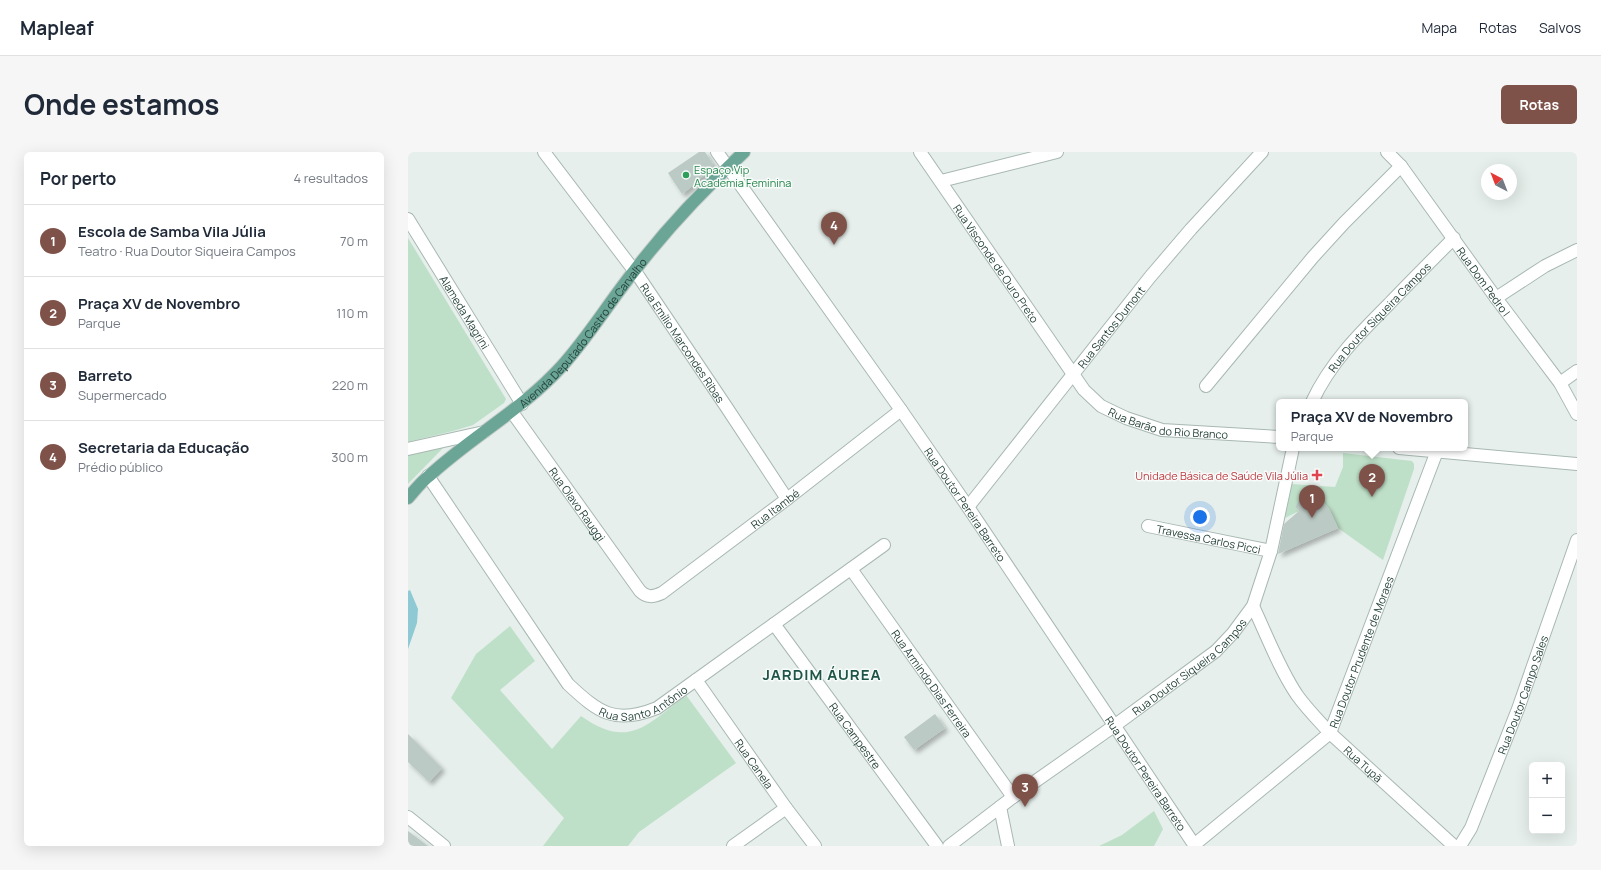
<!DOCTYPE html>
<html lang="pt">
<meta charset="utf-8">
<style>
:root{--surface:#fff;--page:#f6f6f7;--text:#1f2937;--muted:#747a83;--line:#e0e1e3;--accent:#7f5249}
body{margin:0;font-family:Manrope,sans-serif;background:var(--page);color:var(--text)}
.controls{position:absolute;right:12px;bottom:12px;display:grid;overflow:hidden;border-radius:6px;box-shadow:0 4px 16px #0002}
.controls button{width:36px;height:36px;display:grid;place-items:center;padding:0;border:0;border-bottom:1px solid var(--line);background:var(--surface);color:var(--text);font:20px sans-serif}
.compass{position:absolute;left:1073px;top:12px;width:36px;height:36px;border-radius:50%;background:var(--surface);box-shadow:0 4px 16px #0002;rotate:318deg}
.you{position:absolute;left:792px;top:365px;width:14px;height:14px;margin:-10px;border:3px solid #fff;border-radius:50%;background:#1a73e8;box-shadow:0 0 0 6px #1a73e833}
.badge{display:grid;place-items:center;width:26px;height:26px;border-radius:50%;background:var(--accent);color:#fff;font-size:13px;font-weight:700}
.pin{position:absolute;translate:-50% -33px;filter:drop-shadow(0 1px 2px #0008)}
.pin::after{content:'';position:absolute;top:21px;width:14px;height:12px;background:inherit;clip-path:polygon(0 0,100% 0,50% 100%)}
.popup{position:absolute;left:868px;top:247px;width:192px;height:52px;box-sizing:border-box;display:grid;place-content:center;border-radius:6px;background:var(--surface);filter:drop-shadow(0 1px 3px #0005);font-size:13px;white-space:nowrap;color:var(--muted)}
.popup b{font-size:15px;color:var(--text)}
.popup::after{content:'';position:absolute;left:50%;top:100%;margin-left:-8px;border:8px solid transparent;border-top-color:var(--surface)}
.list{margin:0;padding:0;list-style:none}
h2{display:flex;justify-content:space-between;align-items:center;height:52px;margin:0;padding:0 16px;font-size:17px}
h2 small{font-size:13px;font-weight:400;color:var(--muted)}
.list li{display:grid;grid-template-columns:26px 1fr auto;gap:12px;align-items:center;box-sizing:border-box;height:72px;padding:0 16px;border-top:1px solid var(--line)}
.list b{display:block;font-size:15px;white-space:nowrap}
.list p{margin:0;font-size:13px;white-space:nowrap;color:var(--muted)}
.list em{font-size:13px;font-style:normal;color:var(--muted)}
.map{position:relative;flex:none;width:1169px;height:694px;overflow:hidden;border-radius:6px}
header{display:flex;align-items:center;gap:24px;box-sizing:border-box;height:56px;padding:0 20px;background:var(--surface);border-bottom:1px solid var(--line)}
header strong{font-size:19px}
nav{display:flex;gap:22px;margin-inline-start:auto;font-size:14px}
.intro{display:flex;align-items:center;justify-content:space-between;box-sizing:border-box;height:96px;padding:0 24px}
h1{margin:0;font-size:28px}
.button{padding:10px 18px;border-radius:6px;background:var(--accent);color:#fff;font-size:14px;font-weight:700}
main{display:flex;gap:24px;padding:0 24px}
aside{flex:1;background:var(--surface);border-radius:6px;box-shadow:0 4px 16px #0002}
.map>svg:first-child{display:block}
.green{fill:#bfe0c8}
.water{fill:#8ec9d4}
.building{fill:#bbcac4;filter:url(#shadow)}
.lines{fill:none;stroke-linecap:round;stroke-linejoin:round}
.minor-casing{stroke:#a8b8b2;stroke-width:14}
.major-casing{stroke:#c2cac8;stroke-width:14}
.minor{stroke:#fff;stroke-width:12}
.major{stroke:#6aa596;stroke-width:12}
.leisure-dot{fill:#2e9e5b;stroke:#f7fbf9;stroke-width:1.5}
.health-dot{fill:#e0444e;stroke:#f7fbf9;stroke-width:1.5}
.labels{text-anchor:middle;dominant-baseline:central;stroke-width:3;stroke-linejoin:round;paint-order:stroke}
.leisure-label{font-size:11px;fill:#27864d;stroke:#f7fbf9;text-anchor:start}
.street-label{font-size:11px;fill:#24423a;stroke:#f7fbf9}
.health-label{font-size:11px;fill:#be3a42;stroke:#f7fbf9;text-anchor:end}
.district-label{font-size:15px;font-weight:bold;letter-spacing:1px;fill:#1f5548;stroke:#f7fbf9}
</style>
<header>
<strong>Mapleaf</strong>
<nav><a>Mapa</a><a>Rotas</a><a>Salvos</a></nav>
</header>
<div class="intro"><h1>Onde estamos</h1><a class="button">Rotas</a></div>
<main>
<aside>
<h2>Por perto<small>4 resultados</small></h2>
<ul class="list">
<li><span class="badge">1</span><div><b>Escola de Samba Vila Júlia</b><p>Teatro · Rua Doutor Siqueira Campos</p></div><em>70 m</em></li>
<li><span class="badge">2</span><div><b>Praça XV de Novembro</b><p>Parque</p></div><em>110 m</em></li>
<li><span class="badge">3</span><div><b>Barreto</b><p>Supermercado</p></div><em>220 m</em></li>
<li><span class="badge">4</span><div><b>Secretaria da Educação</b><p>Prédio público</p></div><em>300 m</em></li>
</ul>
</aside>
<div class="map">
<svg width="1169" height="694" viewBox="0 0 1169 694">
<defs>
<filter id="shadow"><feDropShadow dx="3.5" dy="3.5" stdDeviation="2" flood-color="#0004"/></filter>
</defs>
<rect width="100%" height="100%" fill="#e6efeb"/>
<!-- green -->
<g class="green">
<path d="M0,86L98,247L96,251L65,273L45,279L0,290Z"/>
<path d="M36,295L0,332V303Z"/>
<path d="M935,301L1004,309L1006,312V317L975,408L930,376L921,357L909,343L899,347L897,350L893,347L887,355L891,359L877,366L884,332L927,335L935,315Z"/>
<path d="M102,474L127,509L92,538L144,597L173,564C221,598 239,573 278,543L328,611L231,680L220,694H135L156,666L43,546L68,502Z"/>
<path d="M746,659L755,677L746,694H691L714,683Z"/>
</g>
<!-- water -->
<path class="water" d="M2,438L10,457L9,471L0,497V439Z"/>
<!-- building -->
<g class="building">
<path d="M291,0H297L305,12V16L287,31V32L274,42L260,21Z"/>
<path d="M909,343L921,357L930,376L870,402L876,372L891,359L887,355L893,346L895,349Z"/>
<path d="M527,562L537,576L506,598L496,585Z"/>
<path d="M0,582L34,616L21,630L0,610Z"/>
<path d="M0,679L20,694H0Z"/>
</g>
<g class="lines">
<!-- minor casing -->
<g class="minor-casing">
<g id="minor">
<path id="s1" d="M136,0L231,125L319,256L379,347"/>
<path id="s2" d="M309,0L493,258L560,355L787,694"/>
<path id="s3" d="M512,0L676,238L693,254L718,266L754,278L871,285"/>
<path id="s4" d="M979,0L993,14L1088,146L1152,231L1169,262"/>
<path d="M533,29L649,0"/>
<path id="s5" d="M0,67L114,252"/>
<path d="M1088,146L1137,114L1169,98"/>
<path d="M1152,231L1169,219"/>
<path d="M798,234L905,105L936,71L993,14"/>
<path id="s6" d="M904,250C922,211 951,182 981,152C1002,130 1024,108 1046,86"/>
<path id="s7" d="M104,260L232,439C239,446 245,445 254,441L379,347L493,258"/>
<path d="M991,296L1169,312"/>
<path d="M0,297L76,280"/>
<path id="s8" d="M20,324L160,532C191,561 207,573 249,556L476,393"/>
<path id="s9" d="M560,355L742,125L783,77L854,0"/>
<path id="s10" d="M740,374L863,399"/>
<path id="s11" d="M443,417L605,645"/>
<path id="s12" d="M845,454C859,484 871,516 889,543C899,557 911,569 922,581L1046,694"/>
<path id="s13" d="M366,472L529,694"/>
<path id="s14" d="M288,528L378,656L407,694"/>
<path d="M592,655L600,694"/>
<path d="M0,665L36,694"/>
<path id="s15" d="M786,693L922,581L1029,299"/>
<path d="M325,694L378,656"/>
<path id="s16" d="M541,694L605,645L706,574L808,499L825,481L845,454L863,399L885,296"/>
<path id="s17" d="M1052,694L1063,676L1110,557L1169,388"/>
</g>
</g>
<!-- major casing -->
<g class="major-casing">
<g id="major">
<path id="s18" d="M0,346C7,338 13,330 21,324C64,284 114,258 154,214C181,184 202,149 227,118C259,76 297,36 336,0"/>
</g>
</g>
<!-- minor -->
<use href="#minor" class="minor"/>
<!-- major -->
<use href="#major" class="major"/>
</g>
<!-- markers -->
<circle class="leisure-dot" cx="278" cy="23" r="4"/>
<path class="health-dot" d="M907 317h4v4h4v4h-4v4h-4v-4h-4v-4h4z"/>
<g class="labels">
<!-- leisure labels -->
<g class="leisure-label">
<text x="286" y="17">Espaço.Vip<tspan x="286" dy="13">Academia Feminina</tspan></text>
</g>
<!-- street labels -->
<g class="street-label">
<text stroke="none"><textPath href="#s3" startOffset="135">Rua Visconde de Ouro Preto</textPath></text>
<text stroke="none"><textPath href="#s4" startOffset="162">Rua Dom Pedro I</textPath></text>
<text stroke="none"><textPath href="#s5" startOffset="109">Alameda Magrini</textPath></text>
<text stroke="none"><textPath href="#s6" startOffset="109">Rua Doutor Siqueira Campos</textPath></text>
<text stroke="none"><textPath href="#s9" startOffset="230">Rua Santos Dumont</textPath></text>
<text stroke="none"><textPath href="#s18" startOffset="242">Avenida Deputado Castro de Carvalho</textPath></text>
<text stroke="none"><textPath href="#s1" startOffset="236">Rua Emílio Marcondes Ribas</textPath></text>
<text stroke="none"><textPath href="#s3" startOffset="383">Rua Barão do Rio Branco</textPath></text>
<text stroke="none"><textPath href="#s7" startOffset="113">Rua Olavo Rauggi</textPath></text>
<text stroke="none"><textPath href="#s2" startOffset="431">Rua Doutor Pereira Barreto</textPath></text>
<text stroke="none"><textPath href="#s7" startOffset="385">Rua Itambé</textPath></text>
<text stroke="none"><textPath href="#s10" startOffset="62">Travessa Carlos Picci</textPath></text>
<text stroke="none"><textPath href="#s15" startOffset="263">Rua Doutor Prudente de Moraes</textPath></text>
<text stroke="none"><textPath href="#s16" startOffset="300">Rua Doutor Siqueira Campos</textPath></text>
<text stroke="none"><textPath href="#s11" startOffset="140">Rua Armindo Dias Ferreira</textPath></text>
<text stroke="none"><textPath href="#s17" startOffset="164">Rua Doutor Campo Sales</textPath></text>
<text stroke="none"><textPath href="#s8" startOffset="339">Rua Santo Antônio</textPath></text>
<text stroke="none"><textPath href="#s13" startOffset="138">Rua Campestre</textPath></text>
<text stroke="none"><textPath href="#s14" startOffset="102">Rua Canela</textPath></text>
<text stroke="none"><textPath href="#s12" startOffset="195">Rua Tupã</textPath></text>
<text stroke="none"><textPath href="#s2" startOffset="755">Rua Doutor Pereira Barreto</textPath></text>
</g>
<!-- health labels -->
<g class="health-label">
<text x="900" y="323">Unidade Básica de Saúde Vila Júlia</text>
</g>
<!-- district labels -->
<g class="district-label">
<text x="414" y="522">JARDIM ÁUREA</text>
</g>
</g>
</svg>
<div class="controls">
<button>+</button>
<button>−</button>
</div>
<svg class="compass" viewBox="-18 -18 36 36"><path d="M0-13l5 13h-10z" fill="#e53935"/><path d="M0 13l5-13h-10z" fill="#747a83"/></svg>
<div class="you"></div>
<div class="pin badge" style="left:904px;top:366px">1</div>
<div class="pin badge" style="left:964px;top:345px">2</div>
<div class="popup"><b>Praça XV de Novembro</b>Parque</div>
<div class="pin badge" style="left:617px;top:655px">3</div>
<div class="pin badge" style="left:426px;top:93px">4</div>
</div>
</main>
